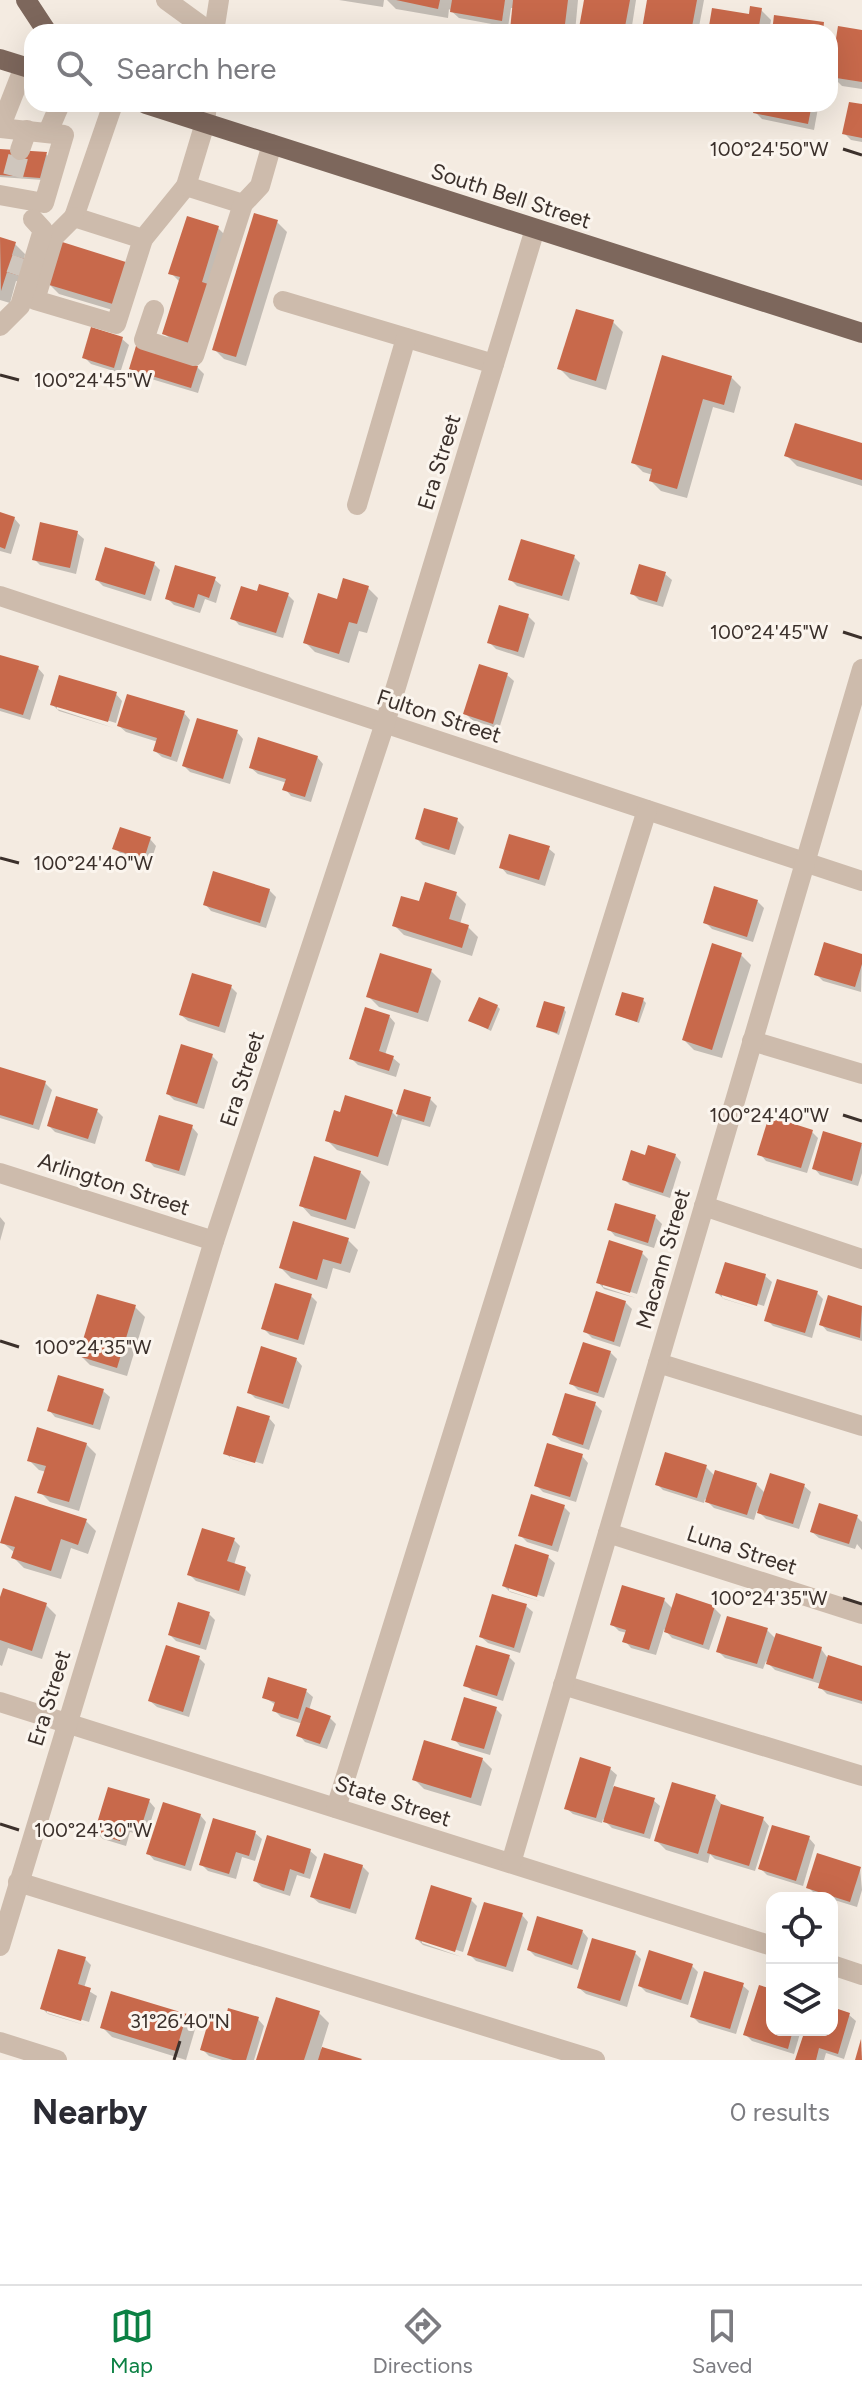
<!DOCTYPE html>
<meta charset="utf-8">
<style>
:root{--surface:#fff;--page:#f2f2f3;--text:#2b2b33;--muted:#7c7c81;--line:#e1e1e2;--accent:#0b8043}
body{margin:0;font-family:Figtree,sans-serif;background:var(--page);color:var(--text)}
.controls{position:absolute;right:24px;bottom:24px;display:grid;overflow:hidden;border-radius:16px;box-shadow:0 8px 32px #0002}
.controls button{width:72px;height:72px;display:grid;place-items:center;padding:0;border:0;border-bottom:2px solid var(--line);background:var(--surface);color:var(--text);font:40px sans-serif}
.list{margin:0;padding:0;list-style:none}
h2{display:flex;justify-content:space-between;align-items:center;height:104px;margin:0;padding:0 32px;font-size:34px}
h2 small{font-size:26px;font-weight:400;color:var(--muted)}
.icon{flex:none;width:44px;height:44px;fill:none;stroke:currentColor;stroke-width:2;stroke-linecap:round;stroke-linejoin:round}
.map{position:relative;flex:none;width:862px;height:2060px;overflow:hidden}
.search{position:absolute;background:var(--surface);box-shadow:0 8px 32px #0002;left:24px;right:24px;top:24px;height:88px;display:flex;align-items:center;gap:20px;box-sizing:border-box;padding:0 28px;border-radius:24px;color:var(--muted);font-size:30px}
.sheet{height:224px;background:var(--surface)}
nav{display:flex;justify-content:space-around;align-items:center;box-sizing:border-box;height:112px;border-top:2px solid var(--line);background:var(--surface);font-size:22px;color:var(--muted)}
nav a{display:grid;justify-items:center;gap:4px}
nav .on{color:var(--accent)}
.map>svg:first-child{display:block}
.shadow{fill:#0003}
.building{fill:#c8694b}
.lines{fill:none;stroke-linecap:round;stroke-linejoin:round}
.minor-tunnel{stroke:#cfc6bd;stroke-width:20;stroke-dasharray:20 10;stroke-linecap:butt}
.minor{stroke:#cdbbac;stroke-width:20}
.major{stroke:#7d675c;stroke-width:20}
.ticks{fill:none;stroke:#3b302b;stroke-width:3}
.labels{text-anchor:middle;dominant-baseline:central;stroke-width:6;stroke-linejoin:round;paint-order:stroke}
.street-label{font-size:22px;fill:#3b302b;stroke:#fbf5ee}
.ticks-label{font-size:20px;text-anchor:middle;fill:#3b302b;stroke:#fbf5ee;stroke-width:6;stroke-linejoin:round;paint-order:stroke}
</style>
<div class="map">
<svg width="862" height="2060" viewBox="0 0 862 2060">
<rect width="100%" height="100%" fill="#f4ebe1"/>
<!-- shadow -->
<g class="shadow">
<path d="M339,0H384L383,7Z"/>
<path d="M387,0H578L575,32H514L512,30L514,8H511L508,27L459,18L449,9L448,18L396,9Z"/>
<path d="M586,0H636L631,32H586L581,27Z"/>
<path d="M649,0H704L698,32H648L644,28Z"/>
<path d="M761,10L771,20L769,32H710Z"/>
<path d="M862,32V89L842,86L832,76Z"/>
<path d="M757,104H814L818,108L814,130L762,119L755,112Z"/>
<path d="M862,106V142L851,140L844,133Z"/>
<path d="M0,151L46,154L48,156L43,180L0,177Z"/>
<path d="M277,222L287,232L246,366L224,359L214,349Z"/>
<path d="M218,228L228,238L199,352L175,344L165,334L181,283L171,273Z"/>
<path d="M0,239L15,244L25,254L24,260L32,286L16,281L10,303L0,300Z"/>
<path d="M61,244L126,314L59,294L49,284Z"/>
<path d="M613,322L623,332L606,390L570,379L560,369Z"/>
<path d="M122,339L129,345L120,373L91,364L84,357Z"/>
<path d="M664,358L731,377L741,387L734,413L713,407L687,498L661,491L651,481L653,475L643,472L633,462Z"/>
<path d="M197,367L204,374L198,393L138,375L131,368Z"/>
<path d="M862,445V486L797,466L787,456Z"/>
<path d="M0,514L14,518L20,525L11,554L0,551Z"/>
<path d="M77,533L84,539L76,574L40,565L34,559Z"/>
<path d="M574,557L580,563L569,601L517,586L510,579Z"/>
<path d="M154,564L160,570L151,601L103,586L97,580Z"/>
<path d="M665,574L672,580L663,607L639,600L632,593Z"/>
<path d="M214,579L221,585L216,603L205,599L200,613L174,605L167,598Z"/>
<path d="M368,588L378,598L367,633L359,631L349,663L315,652L305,642Z"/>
<path d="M258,593L288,595L294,601L283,638L239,625L233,618Z"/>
<path d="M528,616L535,623L524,658L496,649L490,643Z"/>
<path d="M0,657L38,668L44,675L30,720L0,711Z"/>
<path d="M507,675L514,681L499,729L472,720L466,714Z"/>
<path d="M116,694L122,701L116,723L57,705V709L114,728L59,711L52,704Z"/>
<path d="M184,713L190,720L177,762L162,757L155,751L158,742L126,732L119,726Z"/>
<path d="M237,732L243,739L230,784L190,772L184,766Z"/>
<path d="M317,757L323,764L311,802L291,796L285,789L287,783L258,774L251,768Z"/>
<path d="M457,820L464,827L455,855L423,845L417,839Z"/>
<path d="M150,839L156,846L150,864L121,854L115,848Z"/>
<path d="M548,848L555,854L545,886L507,874L501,867Z"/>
<path d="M269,890L276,897L266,928L211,911L205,904Z"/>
<path d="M456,894L466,904L460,924L468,927L478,937L472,956L404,935L394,925L420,904Z"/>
<path d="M757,901L764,908L753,942L712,929L705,922Z"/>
<path d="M741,955L751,965L722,1058L694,1050L684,1040Z"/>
<path d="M862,956L861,992L823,981L816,974Z"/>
<path d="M431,971L441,981L428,1022L379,1007L369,997Z"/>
<path d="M231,987L237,993L225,1033L188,1021L181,1015Z"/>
<path d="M643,1000L646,1003L639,1023L617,1015Z"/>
<path d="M497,1006L500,1009L491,1031L471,1021Z"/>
<path d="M564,1009L566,1012L559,1035L538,1026Z"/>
<path d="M389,1016L395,1023L385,1055L393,1058L400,1064L396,1077L358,1065L352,1059Z"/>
<path d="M212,1056L218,1062L204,1109L174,1100L168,1094Z"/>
<path d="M0,1069L45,1083L52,1090L39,1130L0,1118Z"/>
<path d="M405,1091L430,1099L437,1106L430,1127L402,1119L388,1166L337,1150L327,1140L392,1112L397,1117Z"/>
<path d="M97,1111L103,1117L95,1144L55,1132L49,1126Z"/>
<path d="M192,1127L198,1134L185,1176L154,1167L148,1160Z"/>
<path d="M812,1132L818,1138L807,1173L766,1161L760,1154Z"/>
<path d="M824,1134L862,1145V1173L858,1186L820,1175L814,1168Z"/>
<path d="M675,1155L681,1162L670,1198L630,1185L624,1179L646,1157Z"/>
<path d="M360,1172L370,1182L355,1229L311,1216L301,1205Z"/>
<path d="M0,1217L5,1223L0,1241Z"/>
<path d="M655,1217L662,1224L654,1248L615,1236L609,1229Z"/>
<path d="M348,1240L358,1250L350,1273L333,1268L327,1289L291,1278L281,1268Z"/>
<path d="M641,1252L648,1259L637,1294L603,1283V1287L636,1298L604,1289L598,1282Z"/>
<path d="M765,1276L772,1282L764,1306L722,1293V1298L763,1311L724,1299L717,1293Z"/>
<path d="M817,1293L823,1299L812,1338L773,1326L767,1320Z"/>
<path d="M311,1296L317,1302L304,1345L270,1335L263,1328Z"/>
<path d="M829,1298L862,1308V1341L827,1331L821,1324Z"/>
<path d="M625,1302L632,1309L620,1347L592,1338L586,1332Z"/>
<path d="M135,1307L145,1317L127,1376L90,1365L80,1355Z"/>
<path d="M610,1352L617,1359L604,1398L578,1390L572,1384Z"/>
<path d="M296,1359L302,1366L289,1409L255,1398L249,1392Z"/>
<path d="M103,1391L110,1397L100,1430L55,1417L49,1410Z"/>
<path d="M595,1404L602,1411L589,1450L561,1441L554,1435Z"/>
<path d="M269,1418L275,1425L263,1464L230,1454V1458L262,1469L232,1459L225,1453Z"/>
<path d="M86,1444L96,1454L79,1511L50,1502L40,1492L46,1472L39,1470L29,1460Z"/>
<path d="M582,1456L588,1463L576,1502L543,1492L537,1486Z"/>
<path d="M706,1467L715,1476L756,1484L766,1494L804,1486L811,1492L799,1529L766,1519L757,1510L754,1520L714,1508L705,1499L704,1503L663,1490L657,1484Z"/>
<path d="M564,1507L570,1513L558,1552L527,1542L521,1536Z"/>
<path d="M857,1517L862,1522V1550L857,1544L855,1549L819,1538L812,1532Z"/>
<path d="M86,1521L96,1531L88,1554L71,1548L61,1579L24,1568L14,1558L15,1553L2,1542Z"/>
<path d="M234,1540L240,1546L234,1565L245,1569L251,1575L245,1596L196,1581L189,1574Z"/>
<path d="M548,1557L555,1563L544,1597L509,1586V1591L543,1602L510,1592L504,1586Z"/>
<path d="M4,1591L46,1605L56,1615L42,1659L8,1648L2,1666L0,1665V1603Z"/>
<path d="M677,1596L714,1608L721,1615L709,1650L672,1638L664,1629L656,1655L631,1648L625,1641L627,1633L619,1631L612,1624L664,1600L673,1609Z"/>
<path d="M526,1606L533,1612L520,1653L488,1643L481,1637Z"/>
<path d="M209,1614L215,1620L206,1650L176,1641L170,1635Z"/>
<path d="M767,1630L776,1639L821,1649L827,1657L862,1668V1704L827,1694L820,1687L821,1684L775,1670L766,1661L763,1669L725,1658L718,1651Z"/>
<path d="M509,1657L515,1663L503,1701L472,1691L466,1685Z"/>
<path d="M199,1658L205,1664L189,1717L157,1707L150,1701Z"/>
<path d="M306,1691L313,1697L309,1710L330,1718L336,1724L327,1749L305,1742L299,1735L303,1724L281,1717L274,1710L276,1705L264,1697Z"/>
<path d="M496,1709L502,1715L490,1755L460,1746L454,1739Z"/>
<path d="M482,1759L492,1769L481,1806L424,1789L414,1779Z"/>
<path d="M610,1769L617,1775L613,1787L653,1800L660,1806L650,1839L612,1828L603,1819L602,1823L573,1814L566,1808Z"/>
<path d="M715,1797L725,1808L763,1819L769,1826L755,1871L715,1859L710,1854L708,1863L666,1850L656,1840Z"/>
<path d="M149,1801L155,1808L146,1836L130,1832L126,1846L103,1839L96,1832Z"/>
<path d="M200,1815L206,1822L191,1871L154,1860L148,1853Z"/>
<path d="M255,1833L262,1839L255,1861L242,1857L236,1879L208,1871L201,1864Z"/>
<path d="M809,1838L815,1845L803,1886L767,1875L760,1868Z"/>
<path d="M310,1851L317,1857L310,1879L297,1875L290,1896L262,1887L255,1881Z"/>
<path d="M362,1866L369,1873L356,1914L319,1903L312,1897Z"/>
<path d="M860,1868L862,1890L857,1907L815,1894L809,1888Z"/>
<path d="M471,1900L477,1906L463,1952L422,1939V1943L462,1957L423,1945L417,1939Z"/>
<path d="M522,1915L528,1922L513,1972L476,1961L470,1955Z"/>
<path d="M582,1931L588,1938L578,1970L535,1956L529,1950Z"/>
<path d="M635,1953L641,1959L627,2007L586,1994L579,1988Z"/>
<path d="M85,1959L91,1965L84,1988L97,1996L89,2022L47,2009V2013L88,2026L48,2014L42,2008Z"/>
<path d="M692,1966L698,1972L688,2005L646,1992L640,1986Z"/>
<path d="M742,1985L749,1991L736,2034L699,2023L692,2016Z"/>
<path d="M772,1991V2030H801L794,2054L752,2041L746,2035Z"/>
<path d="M832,2009L849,2015L856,2021L844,2059L826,2053L824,2060H798L807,2030H832Z"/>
<path d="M319,2013L329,2023L321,2049L357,2060H258Z"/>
<path d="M186,2016L196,2026L186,2060L112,2037L102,2027Z"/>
<path d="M258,2019L264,2026L254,2060H222L209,2056L202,2049L226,2023Z"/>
</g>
<!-- building -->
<g class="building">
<path d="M396,0H440L438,9Z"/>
<path d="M452,0H505L502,21L450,12Z"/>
<path d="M513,0H568L564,32L510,30Z"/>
<path d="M584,0H630L624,32H602L579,28Z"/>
<path d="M647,0H697L691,32H661L642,29Z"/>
<path d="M750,6L762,8L758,32H708L712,8L749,14Z"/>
<path d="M774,15L824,22L823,32H772Z"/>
<path d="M838,26L862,30V82L830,77Z"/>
<path d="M849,102L862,104V138L842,134Z"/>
<path d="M755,104H812L808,124L753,113Z"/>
<path d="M0,149L47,152L40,178L0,175Z"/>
<path d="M254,213L278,220L236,357L212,350Z"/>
<path d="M187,216L219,226L202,282L208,284L189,343L162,334L180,277L168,274Z"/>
<path d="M0,237L16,242L12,255L28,260L23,277L7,272L1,291Z"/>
<path d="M59,241L129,263L116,305L46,284Z"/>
<path d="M576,309L614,320L596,381L557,369Z"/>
<path d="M91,327L123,337L114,368L82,358Z"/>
<path d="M136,346L198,366L191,388L129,369Z"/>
<path d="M662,355L732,376L724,405L703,399L677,489L649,481L652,469L631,463Z"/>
<path d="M795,423L862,443V480L784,456Z"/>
<path d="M0,512L15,517L5,549L0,547Z"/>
<path d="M40,522L78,531L70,568L32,560Z"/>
<path d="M521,539L575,555L562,596L508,580Z"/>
<path d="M105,547L155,562L145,595L95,580Z"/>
<path d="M639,564L666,572L657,602L630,594Z"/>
<path d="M175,565L216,577L209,598L198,594L194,608L165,599Z"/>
<path d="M343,578L369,586L357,624L349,622L339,654L303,643L318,593L337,599Z"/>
<path d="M259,584L289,593L276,633L230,619L241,586L257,591Z"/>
<path d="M499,605L529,614L518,652L487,643Z"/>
<path d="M0,655L39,666L23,715L0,708Z"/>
<path d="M479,664L508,673L493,724L463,714Z"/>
<path d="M59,675L117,692L108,722L50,705Z"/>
<path d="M127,694L185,711L171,757L153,751L157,738L117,726Z"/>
<path d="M197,718L238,730L223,779L182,766Z"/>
<path d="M258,737L318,756L305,797L282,790L286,779L249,768Z"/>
<path d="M424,808L458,818L449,850L415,839Z"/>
<path d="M120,827L151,837L144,859L112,849Z"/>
<path d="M509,834L550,846L539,880L499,868Z"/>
<path d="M213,871L270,889L260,923L203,905Z"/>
<path d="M425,882L457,892L449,919L469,925L462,948L392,926L401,896L419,901Z"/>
<path d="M714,886L758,900L747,937L703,923Z"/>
<path d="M824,942L862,954V964L855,987L814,975Z"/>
<path d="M712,943L742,953L712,1050L682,1040Z"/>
<path d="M380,953L432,969L418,1013L366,997Z"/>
<path d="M192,973L232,985L219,1027L179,1015Z"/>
<path d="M622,992L644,998L637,1022L615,1015Z"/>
<path d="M479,997L498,1005L488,1029L468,1021Z"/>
<path d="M544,1001L565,1007L557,1033L536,1027Z"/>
<path d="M365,1007L390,1015L379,1051L394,1056L389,1071L349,1059Z"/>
<path d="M181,1044L213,1054L197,1104L166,1094Z"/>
<path d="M0,1067L46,1081L33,1125L0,1115Z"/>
<path d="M404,1089L431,1097L424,1122L396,1114Z"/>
<path d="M345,1095L393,1110L378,1157L325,1141L334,1110L340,1112Z"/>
<path d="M56,1096L98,1109L88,1139L47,1126Z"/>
<path d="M159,1115L193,1125L179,1171L145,1161Z"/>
<path d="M769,1116L813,1130L801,1168L757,1155Z"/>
<path d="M823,1131L862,1143L852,1181L812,1169Z"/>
<path d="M648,1145L676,1154L663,1193L622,1180L631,1150L645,1155Z"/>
<path d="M314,1156L361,1171L346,1220L299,1206Z"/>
<path d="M615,1203L656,1215L648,1243L607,1230Z"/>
<path d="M293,1221L349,1238L341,1264L323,1259L317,1280L279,1268Z"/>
<path d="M609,1240L643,1251L630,1293L596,1283Z"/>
<path d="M725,1262L766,1274L757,1306L715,1293Z"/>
<path d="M777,1279L818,1291L805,1333L764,1321Z"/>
<path d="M275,1283L312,1294L298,1340L261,1329Z"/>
<path d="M596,1291L626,1301L614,1342L583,1332Z"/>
<path d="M97,1294L136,1305L117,1368L78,1356Z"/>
<path d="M828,1295L862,1306L860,1338L819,1325Z"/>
<path d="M583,1342L611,1351L598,1393L569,1384Z"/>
<path d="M261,1346L297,1358L283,1404L247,1393Z"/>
<path d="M58,1375L104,1389L93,1425L47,1411Z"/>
<path d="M565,1393L596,1402L583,1445L552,1435Z"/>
<path d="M237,1406L270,1416L255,1463L223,1454Z"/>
<path d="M37,1427L87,1443L69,1502L37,1493L46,1466L27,1461Z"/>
<path d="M547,1443L583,1454L570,1497L534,1486Z"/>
<path d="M665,1452L707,1465L697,1498L655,1485Z"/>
<path d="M715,1470L757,1483L747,1515L705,1502Z"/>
<path d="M770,1473L805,1484L793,1524L757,1513Z"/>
<path d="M531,1494L565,1505L552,1546L518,1536Z"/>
<path d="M15,1496L87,1519L78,1545L61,1539L51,1571L11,1558L15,1547L0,1543Z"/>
<path d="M819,1503L858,1515L849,1544L810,1532Z"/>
<path d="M202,1528L235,1538L227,1561L246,1567L239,1591L187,1575Z"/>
<path d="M515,1544L549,1555L537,1597L502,1586Z"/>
<path d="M622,1585L665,1598L649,1650L622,1642L626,1630L610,1625Z"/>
<path d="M3,1588L47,1603L32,1651L0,1640V1597Z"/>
<path d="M676,1593L715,1606L703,1645L664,1632Z"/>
<path d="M492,1594L527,1604L514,1648L479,1637Z"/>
<path d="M178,1602L210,1612L200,1645L168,1635Z"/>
<path d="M727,1616L768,1628L757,1664L716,1652Z"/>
<path d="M776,1633L822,1647L813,1679L766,1664Z"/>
<path d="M166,1645L200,1656L183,1712L148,1701Z"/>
<path d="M476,1645L510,1655L497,1696L463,1686Z"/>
<path d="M828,1655L862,1666V1701L818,1688Z"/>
<path d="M268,1677L307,1689L298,1719L272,1711L275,1702L262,1698Z"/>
<path d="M464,1697L497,1707L484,1749L451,1740Z"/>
<path d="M306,1707L331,1716L320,1744L296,1736Z"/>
<path d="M424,1740L483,1758L471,1798L412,1780Z"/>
<path d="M580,1757L611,1767L596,1818L564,1809Z"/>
<path d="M672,1782L716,1795L698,1854L654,1841Z"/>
<path d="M614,1786L655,1798L644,1834L603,1822Z"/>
<path d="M108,1787L150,1799L140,1831L124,1826L120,1841L94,1833Z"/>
<path d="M163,1802L201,1814L185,1866L146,1854Z"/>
<path d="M721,1804L764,1817L749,1866L707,1853Z"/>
<path d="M213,1818L256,1831L249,1856L236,1852L229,1874L199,1865Z"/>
<path d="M772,1825L810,1836L796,1881L758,1869Z"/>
<path d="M267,1835L311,1849L304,1874L290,1869L284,1891L253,1881Z"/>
<path d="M324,1853L363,1865L350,1909L310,1897Z"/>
<path d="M817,1853L861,1867L850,1902L806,1888Z"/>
<path d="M431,1885L472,1898L455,1952L415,1939Z"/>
<path d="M484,1902L523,1913L506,1967L467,1955Z"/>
<path d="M537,1916L583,1930L572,1965L527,1950Z"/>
<path d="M592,1938L636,1951L620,2001L577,1988Z"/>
<path d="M58,1949L86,1957L78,1984L91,1988L81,2021L40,2009Z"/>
<path d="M649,1950L693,1964L681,2000L638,1986Z"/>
<path d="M704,1971L744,1983L730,2029L690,2017Z"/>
<path d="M759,1985L772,1989V2030H793L788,2049L743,2035Z"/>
<path d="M111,1991L187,2014L176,2051L100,2028Z"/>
<path d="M276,1997L320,2011L304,2060H256Z"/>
<path d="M832,2007L850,2013L838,2054L819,2048L816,2060H795L805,2030H832Z"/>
<path d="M228,2008L259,2017L246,2060H233L200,2050L210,2016L225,2020Z"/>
<path d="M861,2039L862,2060H855Z"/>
<path d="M322,2047L362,2059L361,2060H318Z"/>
</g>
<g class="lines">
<!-- minor-tunnel -->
<g class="minor-tunnel">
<path d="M13,176L20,150"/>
<path d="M16,275L22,258"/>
</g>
<!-- minor -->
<g class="minor">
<path d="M166,0L210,32"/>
<path d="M214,32L219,0"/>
<path d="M113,104L74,217L143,239L186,186"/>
<path d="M207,104L205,123L186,186L243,204"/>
<path d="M0,128L64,135L44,203L0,195"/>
<path d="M0,128L24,67"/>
<path d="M48,132L60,104"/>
<path d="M20,150L27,130"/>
<path d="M74,217L54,237L35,300L116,324L143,239"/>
<path d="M283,301L494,364"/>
<path d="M154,310L144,340L194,356L243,204L260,186L272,144"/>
<path d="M0,326L20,306L43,230L33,219"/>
<path d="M357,505L406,338"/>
<path d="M0,596L862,881"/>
<path d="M752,1041L862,1074"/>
<path d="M0,1173L214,1241"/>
<path d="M704,1206L862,1259"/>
<path d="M658,1363L862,1426"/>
<path d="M608,1533L862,1614"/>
<path d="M563,1685L862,1776"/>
<path d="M0,1702L772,1946"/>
<path d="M336,1808L647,810"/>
<path d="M511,1863L862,669"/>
<path d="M18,1882L595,2060"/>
<path d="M0,1946L214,1241L385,723L535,229"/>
<path d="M832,1965L862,1975"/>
<path d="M0,2042L57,2060"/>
</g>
<!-- major -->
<g class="major">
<path d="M26,0L47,32"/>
<path d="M0,59L32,69"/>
<path d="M146,104L862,333"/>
</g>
</g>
<!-- ticks -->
<path class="ticks" d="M843,149L862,155M0,375L19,380M843,632L862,638M0,858L19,863M843,1115L862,1121M0,1341L19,1347M843,1598L862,1604M0,1824L19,1830M174,2060L180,2041"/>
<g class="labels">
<!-- street labels -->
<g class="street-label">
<text transform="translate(511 196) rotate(18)">South Bell Street</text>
<text transform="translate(439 462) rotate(-73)">Era Street</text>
<text transform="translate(439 716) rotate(18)">Fulton Street</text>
<text transform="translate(242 1079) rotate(-72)">Era Street</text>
<text transform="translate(114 1184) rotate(18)">Arlington Street</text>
<text transform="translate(663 1259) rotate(-74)">Macann Street</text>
<text transform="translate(742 1550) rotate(18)">Luna Street</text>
<text transform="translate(49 1698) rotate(-73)">Era Street</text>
<text transform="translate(393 1801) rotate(18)">State Street</text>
</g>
</g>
<g class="ticks-label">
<text x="769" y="156">100°24'50"W</text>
<text x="93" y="387">100°24'45"W</text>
<text x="769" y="639">100°24'45"W</text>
<text x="93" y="870">100°24'40"W</text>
<text x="769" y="1122">100°24'40"W</text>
<text x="93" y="1354">100°24'35"W</text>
<text x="769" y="1605">100°24'35"W</text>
<text x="93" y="1837">100°24'30"W</text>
<text x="180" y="2028">31°26'40"N</text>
</g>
</svg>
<div class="controls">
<button><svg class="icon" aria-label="locate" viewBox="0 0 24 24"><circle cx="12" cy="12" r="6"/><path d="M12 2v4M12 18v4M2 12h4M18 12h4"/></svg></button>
<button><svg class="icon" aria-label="layers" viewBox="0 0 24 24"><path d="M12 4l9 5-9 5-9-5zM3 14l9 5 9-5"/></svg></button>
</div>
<div class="search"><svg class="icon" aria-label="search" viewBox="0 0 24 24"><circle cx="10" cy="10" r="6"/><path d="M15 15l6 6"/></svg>Search here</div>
</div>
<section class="sheet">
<h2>Nearby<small>0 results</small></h2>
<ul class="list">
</ul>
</section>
<nav>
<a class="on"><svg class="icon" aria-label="map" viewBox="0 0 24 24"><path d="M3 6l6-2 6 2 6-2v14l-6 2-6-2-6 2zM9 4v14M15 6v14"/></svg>Map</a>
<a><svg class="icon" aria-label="directions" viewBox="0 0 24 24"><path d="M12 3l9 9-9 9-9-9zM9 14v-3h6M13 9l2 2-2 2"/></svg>Directions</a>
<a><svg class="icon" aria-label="saved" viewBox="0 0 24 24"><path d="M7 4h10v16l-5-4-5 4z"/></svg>Saved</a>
</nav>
